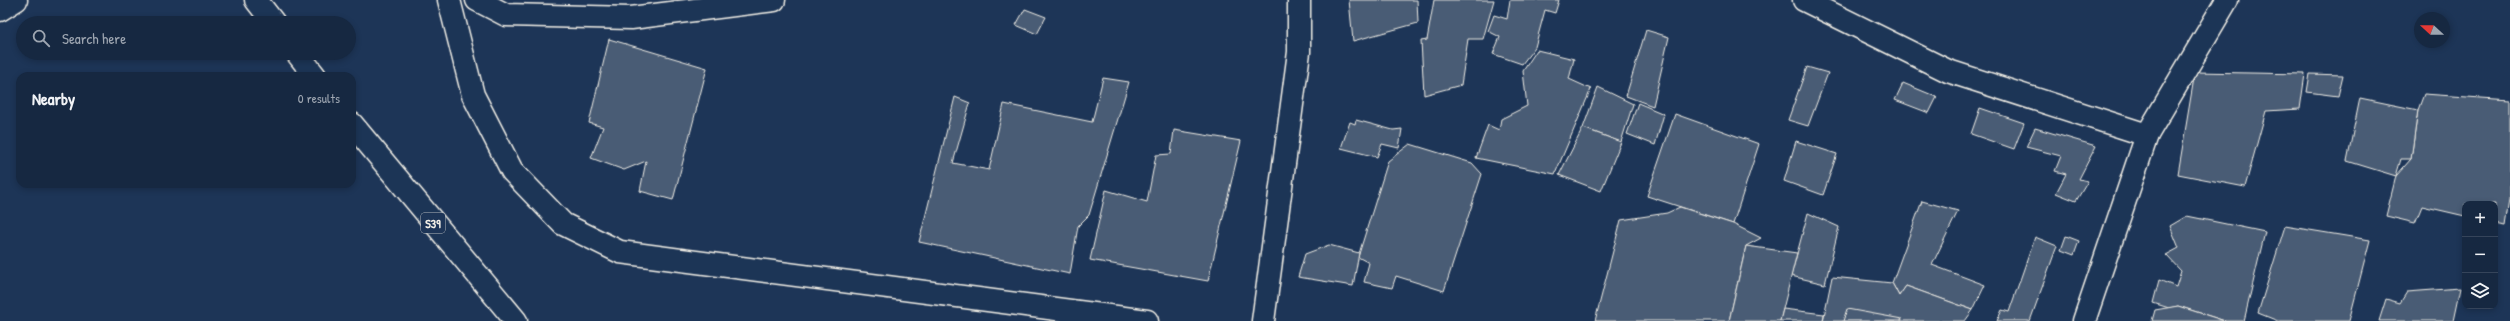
<!DOCTYPE html>
<meta charset="utf-8">
<style>
:root{--surface:#162841;--page:#1f3048;--text:#f1f3f6;--muted:#9ea6b1;--line:#35445a}
body{margin:0;font-family:"Patrick Hand",sans-serif;background:var(--page);color:var(--text)}
.controls{position:absolute;right:12px;bottom:12px;display:grid;overflow:hidden;border-radius:8px;box-shadow:0 2px 6px #0003}
.controls button{width:36px;height:36px;display:grid;place-items:center;padding:0;border:0;border-bottom:1px solid var(--line);background:var(--surface);color:var(--text);font:20px sans-serif}
.compass{position:absolute;left:2414px;top:12px;width:36px;height:36px;border-radius:50%;background:var(--surface);box-shadow:0 2px 6px #0003;rotate:291deg}
.list{margin:0;padding:0;list-style:none}
h2{display:flex;justify-content:space-between;align-items:center;height:52px;margin:0;padding:0 16px;font-size:17px}
h2 small{font-size:13px;font-weight:400;color:var(--muted)}
.icon{flex:none;width:22px;height:22px;fill:none;stroke:currentColor;stroke-width:2;stroke-linecap:round;stroke-linejoin:round}
.map{position:relative;flex:none;width:2510px;height:321px;overflow:hidden}
.search{position:absolute;background:var(--surface);box-shadow:0 2px 6px #0003;left:16px;top:16px;width:340px;height:44px;display:flex;align-items:center;gap:10px;box-sizing:border-box;padding:0 14px;border-radius:22px;color:var(--muted);font-size:15px}
.panel{position:absolute;background:var(--surface);box-shadow:0 2px 6px #0003;left:16px;top:72px;width:340px;height:116px;border-radius:12px}
.map>svg:first-child{display:block}
.building{fill:#485b74;stroke:#f4f1e8}
.lines{fill:none;stroke-linecap:round;stroke-linejoin:round}
.minor-casing{stroke:#f4f1e8;stroke-width:25}
.primary-casing{stroke:#f4f1e8;stroke-width:25}
.minor{stroke:#1d3557;stroke-width:22}
.primary{stroke:#1d3557;stroke-width:22}
.labels{text-anchor:middle;dominant-baseline:central;stroke-width:3;stroke-linejoin:round;paint-order:stroke}
.shield{fill:#1d3557;stroke:#b4b9bc;stroke-width:1}
.shield-label{font-size:12px;font-weight:bold;fill:#f4f1e8}
</style>
<div class="map">
<svg width="2510" height="321" viewBox="0 0 2510 321">
<rect width="100%" height="100%" fill="#1d3557"/>
<filter id="ink" filterUnits="userSpaceOnUse"><feTurbulence type="fractalNoise" baseFrequency=".025" numOctaves="2"/><feDisplacementMap in="SourceGraphic" scale="8" xChannelSelector="R" yChannelSelector="G"/><feConvolveMatrix kernelMatrix="1 2 1 2 8 2 1 2 1" color-interpolation-filters="sRGB"/></filter>
<g filter="url(#ink)">
<!-- building -->
<g class="building">
<path d="M1349,0H1417L1418,23L1353,41Z"/>
<path d="M1434,0H1494L1483,39H1468L1461,85L1424,95L1421,41L1427,40Z"/>
<path d="M1510,0H1559L1555,13L1545,10L1535,47L1522,64L1493,54L1500,37L1488,31L1494,15L1507,19Z"/>
<path d="M1025,9L1046,17L1037,34L1016,25Z"/>
<path d="M1646,30L1669,37L1653,106L1626,96Z"/>
<path d="M609,39L707,68L673,200L640,191L646,161L624,170L591,158L603,127L589,123Z"/>
<path d="M1537,50L1574,59L1569,79L1591,89L1555,174L1476,158L1488,125L1499,130L1501,119L1527,106L1523,71Z"/>
<path d="M1807,67L1828,73L1808,126L1788,120Z"/>
<path d="M2195,72L2305,74L2300,109L2266,111L2245,187L2178,174Z"/>
<path d="M2310,74L2343,75L2338,96L2307,92Z"/>
<path d="M1103,78L1129,82L1089,215L1078,226L1070,274L919,242L955,97L970,103L953,163L989,170L1004,104L1092,122Z"/>
<path d="M1903,83L1937,97L1929,113L1895,100Z"/>
<path d="M1598,87L1633,104L1621,142L1583,128Z"/>
<path d="M2424,94L2510,100V199L2506,226L2495,224V204H2465V216L2422,206L2415,223L2386,216L2396,176L2411,159L2418,110Z"/>
<path d="M2360,98L2418,110L2411,159H2401L2396,176L2347,161Z"/>
<path d="M1638,103L1664,114L1655,145L1627,134Z"/>
<path d="M1980,108L2024,123L2014,149L1971,134Z"/>
<path d="M1675,114L1759,144L1733,224L1647,196Z"/>
<path d="M1356,120L1393,130L1402,129L1399,148L1382,144L1377,157L1341,148L1350,122L1355,124Z"/>
<path d="M1583,128L1621,142L1601,191L1559,175Z"/>
<path d="M2035,128L2096,146L2079,179L2088,181L2076,201L2056,193L2066,174L2055,171L2061,156L2026,147Z"/>
<path d="M1174,130L1241,141L1208,281L1090,260L1106,190L1147,202L1156,155L1171,154Z"/>
<path d="M1796,141L1837,154L1823,195L1784,181Z"/>
<path d="M1410,144L1472,163L1482,174L1444,291L1396,276L1392,288L1364,282L1369,263L1358,257L1388,161Z"/>
<path d="M1922,201L1958,211L1932,265L1985,285L1973,310L1906,286L1899,296L1892,283Z"/>
<path d="M1680,207L1733,224L1761,238L1746,246L1729,321H1595L1621,220L1667,213Z"/>
<path d="M1808,213L1839,227L1825,284L1791,276Z"/>
<path d="M2187,216L2265,232L2244,321H2225L2178,306L2169,308L2153,303L2159,280L2176,287L2181,271L2166,255L2179,248L2170,226Z"/>
<path d="M2285,226L2370,240L2349,321H2278L2258,313Z"/>
<path d="M2066,236L2079,241L2074,255L2061,250Z"/>
<path d="M2035,237L2057,246L2030,321H1997L2002,310L2009,312Z"/>
<path d="M1329,245L1359,253L1353,286L1298,277L1305,254Z"/>
<path d="M1746,246L1797,253L1780,321H1729Z"/>
<path d="M1832,277L1892,283L1899,296L1906,286L1973,310L1965,321H1823Z"/>
<path d="M2460,288L2453,321H2379L2386,299L2400,303L2407,292Z"/>
<path d="M2178,306L2225,321H2152L2155,310Z"/>
<path d="M1783,309L1824,314L1823,321H1780Z"/>
<path d="M1847,309L1902,319L1901,321H1843Z"/>
</g>
<g class="lines">
<!-- minor casing -->
<g class="minor-casing">
<g id="minor">
<path d="M449,0L473,95L512,171L563,224L620,252L1147,321"/>
<path d="M477,0L506,15L631,18L774,0"/>
<path d="M1804,0L1948,71L2147,135"/>
<path d="M0,10L16,0"/>
<path d="M1263,321L1299,52V0"/>
<path d="M2084,321L2147,135L2227,0"/>
</g>
</g>
<!-- primary casing -->
<g class="primary-casing">
<g id="primary">
<path d="M256,0L274,23"/>
<path d="M297,53L315,76"/>
<path d="M352,124L516,321"/>
</g>
</g>
<!-- minor -->
<use href="#minor" class="minor"/>
<!-- primary -->
<use href="#primary" class="primary"/>
</g>
</g>
<g class="labels">
<!-- shield labels -->
<rect class="shield" x="421" y="213" width="24" height="20" rx="3"/>
<g class="shield-label">
<text x="433" y="223">S39</text>
</g>
</g>
</svg>
<div class="controls">
<button>+</button>
<button>−</button>
<button><svg class="icon" aria-label="layers" viewBox="0 0 24 24"><path d="M12 4l9 5-9 5-9-5zM3 14l9 5 9-5"/></svg></button>
</div>
<svg class="compass" viewBox="-18 -18 36 36"><path d="M0-13l5 13h-10z" fill="#e53935"/><path d="M0 13l5-13h-10z" fill="#9ea6b1"/></svg>
<div class="search"><svg class="icon" aria-label="search" viewBox="0 0 24 24"><circle cx="10" cy="10" r="6"/><path d="M15 15l6 6"/></svg>Search here</div>
<section class="panel">
<h2>Nearby<small>0 results</small></h2>
<ul class="list">
</ul>
</section>
</div>
